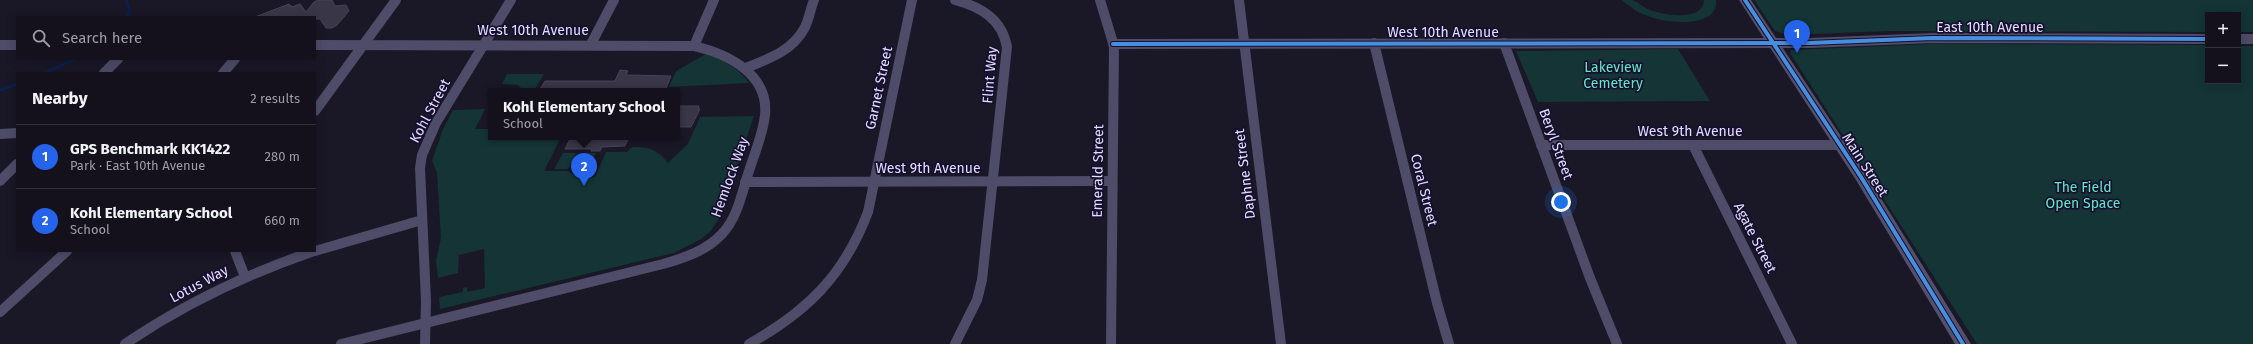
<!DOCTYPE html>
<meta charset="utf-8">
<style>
:root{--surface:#14111d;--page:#1d1a26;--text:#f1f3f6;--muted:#9d9da4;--line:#33313b;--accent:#2563eb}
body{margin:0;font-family:"Fira Sans",sans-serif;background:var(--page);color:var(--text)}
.controls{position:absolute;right:12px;top:12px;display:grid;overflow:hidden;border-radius:0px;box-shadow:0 2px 10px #0003}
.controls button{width:36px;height:36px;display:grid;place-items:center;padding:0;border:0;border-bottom:1px solid var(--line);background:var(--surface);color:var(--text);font:20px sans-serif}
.you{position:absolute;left:1561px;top:202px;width:14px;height:14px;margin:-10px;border:3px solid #fff;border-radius:50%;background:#1a73e8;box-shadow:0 0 0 6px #1a73e833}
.badge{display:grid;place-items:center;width:26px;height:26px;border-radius:50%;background:var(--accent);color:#fff;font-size:13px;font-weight:700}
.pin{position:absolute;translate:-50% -33px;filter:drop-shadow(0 1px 2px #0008)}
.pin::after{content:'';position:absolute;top:21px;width:14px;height:12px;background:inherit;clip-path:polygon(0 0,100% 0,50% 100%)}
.popup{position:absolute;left:488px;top:88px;width:192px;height:52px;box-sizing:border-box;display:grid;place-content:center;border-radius:0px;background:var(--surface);filter:drop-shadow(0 1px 3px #0005);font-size:13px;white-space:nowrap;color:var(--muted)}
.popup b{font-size:15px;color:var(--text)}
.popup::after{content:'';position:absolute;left:50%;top:100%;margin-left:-8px;border:8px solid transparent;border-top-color:var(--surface)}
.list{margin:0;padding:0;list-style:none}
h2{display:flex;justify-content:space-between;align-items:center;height:52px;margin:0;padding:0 16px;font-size:17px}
h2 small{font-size:13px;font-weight:400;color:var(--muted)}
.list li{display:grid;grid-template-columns:26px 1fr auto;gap:12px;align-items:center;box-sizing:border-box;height:64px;padding:0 16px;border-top:1px solid var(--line)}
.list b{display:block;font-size:15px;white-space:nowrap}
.list p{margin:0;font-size:13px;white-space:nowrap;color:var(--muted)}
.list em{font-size:13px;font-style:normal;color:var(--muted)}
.icon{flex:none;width:22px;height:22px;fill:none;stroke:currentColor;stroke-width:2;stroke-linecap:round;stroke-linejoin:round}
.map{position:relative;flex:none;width:2253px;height:344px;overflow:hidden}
.search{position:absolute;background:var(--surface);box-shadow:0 2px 10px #0003;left:16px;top:16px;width:300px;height:44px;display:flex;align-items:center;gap:10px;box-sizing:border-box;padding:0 14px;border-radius:0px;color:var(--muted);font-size:15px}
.panel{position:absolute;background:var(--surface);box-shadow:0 2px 10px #0003;left:16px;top:72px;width:300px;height:180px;border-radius:0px}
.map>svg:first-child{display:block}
.green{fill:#143436}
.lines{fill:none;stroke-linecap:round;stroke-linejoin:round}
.stream{stroke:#0a1f4b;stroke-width:3}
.building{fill:#393648;stroke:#47425a}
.street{stroke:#4e4c68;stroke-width:10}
.secondary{fill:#52506d;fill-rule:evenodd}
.cycleway-casing{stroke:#16102e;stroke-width:6}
.cycleway{stroke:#468fdf;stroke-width:4}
.labels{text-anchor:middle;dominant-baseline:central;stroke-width:3.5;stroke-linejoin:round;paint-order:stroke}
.street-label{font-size:14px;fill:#e2ddff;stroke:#16102e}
.park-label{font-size:14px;fill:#61e8c9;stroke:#16102e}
</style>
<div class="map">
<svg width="2253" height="344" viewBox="0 0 2253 344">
<rect width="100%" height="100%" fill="#1a1727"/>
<!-- green -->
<g class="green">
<path d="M1622,0C1625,0 1629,0 1632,0C1637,1 1644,8 1650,10C1664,15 1703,22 1704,0H1716C1719,29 1667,23 1651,17C1640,14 1631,8 1622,0Z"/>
<path d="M1754,0H2253V32H2238V15H2208V32L1890,31L1788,35L1775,31Z"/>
<path d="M1929,44L2208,45V81H2238V46H2253V344H1977L1790,53L1791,50Z"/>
<path d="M1678,49L1710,101L1538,102L1516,51Z"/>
<path d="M706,54C722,60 739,68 749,83L669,87L676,71Z"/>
<path d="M507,74H544L534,91L523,90L518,85L502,84Z"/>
<path d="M485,109L475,129H488L491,126V137H561L544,171H568C577,178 584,178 595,177L606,152H627L632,147C649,147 657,149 668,163L688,144L700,117L754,116L720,217L710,232L701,239L674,253L440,309L439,297L463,292V288L467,287V292L485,288L484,249L459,255L458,273L438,278L436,261L441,238L437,173L432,161L443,129L453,110Z"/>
<path d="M563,153H576L568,169H554Z"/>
<path d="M582,153H596L588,169H574Z"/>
</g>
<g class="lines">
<!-- stream -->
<g class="stream">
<path d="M126,0L130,11L127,17"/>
<path d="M45,73L75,59"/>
<path d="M0,90L17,84"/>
</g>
</g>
<!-- building -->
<g class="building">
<path d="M318,0H332L335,6L346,5L349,11L337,25L332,28H326L320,19H315V17H255L289,4L292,7L300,4L306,12L314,2Z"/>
<path d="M620,70L628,71L626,75L671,76L665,91H539L545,81H615Z"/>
<path d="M677,106H699L698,109H700L691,127H677Z"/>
<path d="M571,137H629L625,146L602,147L600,151H591L592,149H565Z"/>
</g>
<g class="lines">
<!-- street -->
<g class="street">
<path d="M955,0C981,7 1002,19 1007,47L982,280L977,300L955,344"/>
<path d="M1100,0L1114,46L1111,344"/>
<path d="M1239,0L1281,344"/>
<path d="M2238,39H2253"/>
<path d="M1374,43L1437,303L1449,344"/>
<path d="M1504,43L1590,278L1617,344"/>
<path d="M591,44L614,0"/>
<path d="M1113,44L1809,43L1933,38L2208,39"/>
<path d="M0,45H17"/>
<path d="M315,45L694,46C728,54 769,74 765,115C763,134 755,152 749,171C742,192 738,217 722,234C706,251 684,258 663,264L341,344"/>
<path d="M694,46L714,0"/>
<path d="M746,68C768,59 792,51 804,29C809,20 810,10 814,0"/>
<path d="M104,73L118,59"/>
<path d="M223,73L235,59"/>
<path d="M315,111L396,0"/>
<path d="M0,134L17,133"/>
<path d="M1541,145H1840"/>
<path d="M1693,145L1792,344"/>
<path d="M0,181L17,164"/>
<path d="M745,182L1112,181"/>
<path d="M235,251L245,277"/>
<path d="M315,251L422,220"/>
<path d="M0,312L67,251"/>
<path d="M125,344C184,304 247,274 314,251"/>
<path d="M425,344L426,301L420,168L422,155L436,123L511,0"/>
<path d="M749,344C808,311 844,275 868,212L912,0"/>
</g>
<!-- secondary -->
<path class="secondary" d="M1739,0H1751L1866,174L1971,344H1955L1856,180Z"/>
<!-- cycleway casing -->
<g class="cycleway-casing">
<g id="cycleway">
<path d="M1745,0L1861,177L1963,344"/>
<path d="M1113,44L1809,43L1933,38L2208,39"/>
</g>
</g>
<!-- cycleway -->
<use href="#cycleway" class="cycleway"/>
</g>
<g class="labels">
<!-- street labels -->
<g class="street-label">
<text x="1990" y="27">East 10th Avenue</text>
<text x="533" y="30">West 10th Avenue</text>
<text x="1443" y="32">West 10th Avenue</text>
<text transform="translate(990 75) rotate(-85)">Flint Way</text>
<text transform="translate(879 88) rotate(-78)">Garnet Street</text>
<text transform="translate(430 111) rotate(-62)">Kohl Street</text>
<text x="1690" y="131">West 9th Avenue</text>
<text transform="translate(1556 144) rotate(70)">Beryl Street</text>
<text transform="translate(1865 165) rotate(57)">Main Street</text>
<text x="928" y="168">West 9th Avenue</text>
<text transform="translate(1098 171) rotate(-89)">Emerald Street</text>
<text transform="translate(1245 174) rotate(-97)">Daphne Street</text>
<text transform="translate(730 177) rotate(-70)">Hemlock Way</text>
<text transform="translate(1424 190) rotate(76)">Coral Street</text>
<text transform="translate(1755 238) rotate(63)">Agate Street</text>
<text transform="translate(199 284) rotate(-28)">Lotus Way</text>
</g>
<!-- park labels -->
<g class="park-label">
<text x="1613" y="67">Lakeview<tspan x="1613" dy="16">Cemetery</tspan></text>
<text x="2083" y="187">The Field<tspan x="2083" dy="16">Open Space</tspan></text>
</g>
</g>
</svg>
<div class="controls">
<button>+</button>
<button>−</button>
</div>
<div class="you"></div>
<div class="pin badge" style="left:1797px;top:53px">1</div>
<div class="pin badge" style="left:584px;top:186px">2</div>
<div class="popup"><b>Kohl Elementary School</b>School</div>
<div class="search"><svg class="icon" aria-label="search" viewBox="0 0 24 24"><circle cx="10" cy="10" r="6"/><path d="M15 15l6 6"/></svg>Search here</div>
<section class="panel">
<h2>Nearby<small>2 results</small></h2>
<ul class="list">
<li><span class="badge">1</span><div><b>GPS Benchmark KK1422</b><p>Park · East 10th Avenue</p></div><em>280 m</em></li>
<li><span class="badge">2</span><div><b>Kohl Elementary School</b><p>School</p></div><em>660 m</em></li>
</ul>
</section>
</div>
